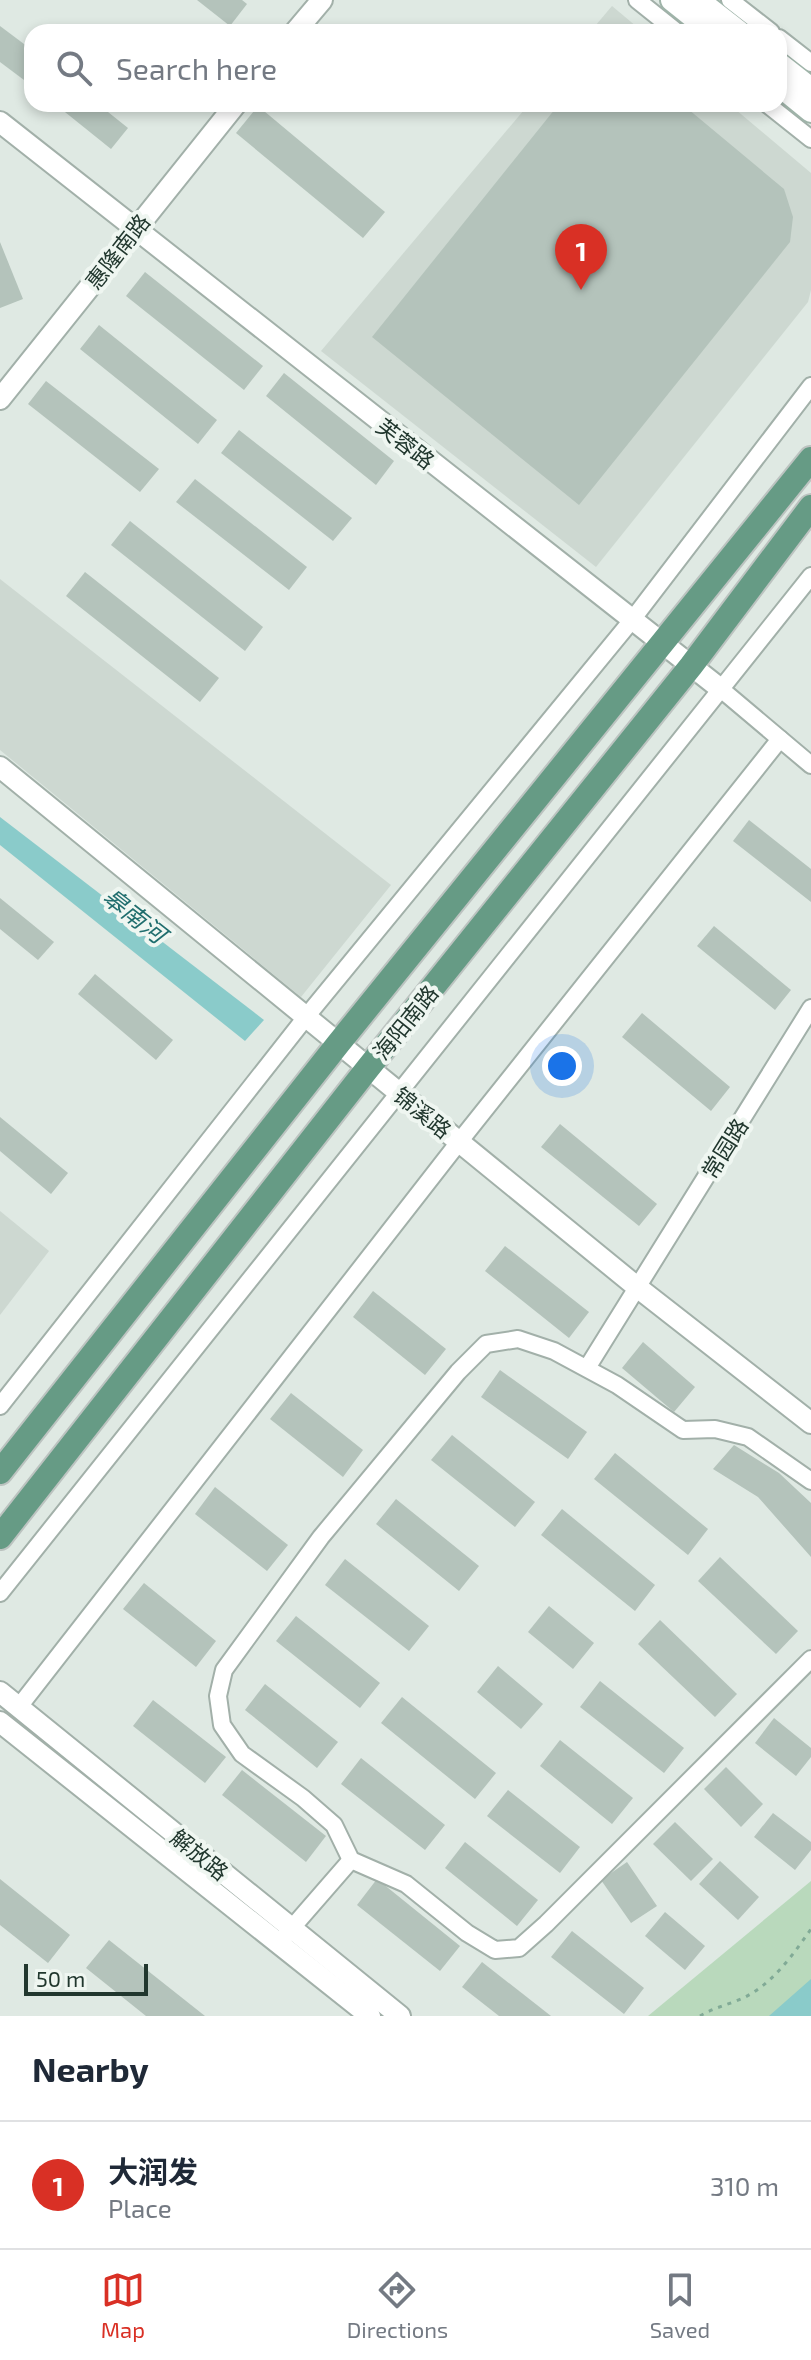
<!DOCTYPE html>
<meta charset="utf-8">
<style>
:root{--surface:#fff;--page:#f6f6f7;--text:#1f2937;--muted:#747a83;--line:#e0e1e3;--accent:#d93025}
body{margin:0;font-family:"Exo 2","Noto Sans SC",sans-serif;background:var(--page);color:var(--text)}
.scale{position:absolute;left:24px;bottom:20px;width:124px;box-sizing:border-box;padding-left:8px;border:4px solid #21372e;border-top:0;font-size:22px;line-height:28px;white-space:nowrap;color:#21372e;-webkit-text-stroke:6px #eff6f1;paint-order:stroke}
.you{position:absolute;left:562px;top:1066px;width:28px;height:28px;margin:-20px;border:6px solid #fff;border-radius:50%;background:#1a73e8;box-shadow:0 0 0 12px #1a73e833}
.badge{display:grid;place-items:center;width:52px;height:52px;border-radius:50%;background:var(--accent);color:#fff;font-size:26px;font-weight:700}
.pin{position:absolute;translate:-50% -66px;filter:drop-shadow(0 2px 4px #0008)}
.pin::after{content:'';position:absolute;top:42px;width:28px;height:24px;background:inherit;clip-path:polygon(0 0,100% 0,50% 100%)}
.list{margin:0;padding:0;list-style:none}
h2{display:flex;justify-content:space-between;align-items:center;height:104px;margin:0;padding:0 32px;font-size:34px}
h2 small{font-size:26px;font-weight:400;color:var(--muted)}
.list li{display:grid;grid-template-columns:52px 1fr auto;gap:24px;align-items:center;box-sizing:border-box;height:128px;padding:0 32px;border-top:2px solid var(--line)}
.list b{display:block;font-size:30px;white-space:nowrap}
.list p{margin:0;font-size:26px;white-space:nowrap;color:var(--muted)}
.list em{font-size:26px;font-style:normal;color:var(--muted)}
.icon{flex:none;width:44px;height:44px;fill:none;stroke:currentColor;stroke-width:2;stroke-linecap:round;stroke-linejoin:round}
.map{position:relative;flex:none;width:811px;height:2016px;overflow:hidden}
.search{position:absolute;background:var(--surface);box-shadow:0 4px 12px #0003;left:24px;right:24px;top:24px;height:88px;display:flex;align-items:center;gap:20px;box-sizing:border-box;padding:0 28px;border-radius:24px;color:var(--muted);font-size:30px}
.sheet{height:232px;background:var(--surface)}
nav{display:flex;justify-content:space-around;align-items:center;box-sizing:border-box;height:112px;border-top:2px solid var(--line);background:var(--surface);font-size:22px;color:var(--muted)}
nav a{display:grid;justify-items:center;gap:4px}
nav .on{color:var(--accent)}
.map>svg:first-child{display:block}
.built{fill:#cdd8d1}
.green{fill:#b9d9bc}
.water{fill:#8acbca}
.building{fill:#b4c3bb}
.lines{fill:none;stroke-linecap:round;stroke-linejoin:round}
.minor-casing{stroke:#a2b0a9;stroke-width:20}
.tertiary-casing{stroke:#a2b0a9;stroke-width:24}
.secondary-casing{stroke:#9fb4a9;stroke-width:26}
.primary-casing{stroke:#bcc3c0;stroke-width:28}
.path{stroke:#81aa96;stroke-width:3;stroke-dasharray:4 6;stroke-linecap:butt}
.minor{stroke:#fff;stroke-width:16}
.tertiary{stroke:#fff;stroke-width:20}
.secondary{stroke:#fff;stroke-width:22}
.primary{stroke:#669b85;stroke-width:24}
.labels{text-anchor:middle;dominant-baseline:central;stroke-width:8;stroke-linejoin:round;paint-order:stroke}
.street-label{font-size:22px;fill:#21372e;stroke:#eff6f1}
.water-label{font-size:24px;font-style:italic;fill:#206e6e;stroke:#eff6f1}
</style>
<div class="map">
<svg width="811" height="2016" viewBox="0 0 811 2016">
<rect width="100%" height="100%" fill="#dfe9e3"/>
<!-- built -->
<g class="built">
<path d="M612,6L643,32H590Z"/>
<path d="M529,104H729L811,173V290L808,302L596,567L321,351Z"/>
<path d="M0,579L391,885L301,997L0,750Z"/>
<path d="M0,1211L49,1251L0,1315Z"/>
</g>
<!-- green -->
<path class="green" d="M811,1881V2016H648Z"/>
<!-- water -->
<g class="water">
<path d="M0,817L264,1020L245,1041L0,845Z"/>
<path d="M811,1979V2016H769Z"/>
</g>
<!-- building -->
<g class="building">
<path d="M197,0H242L247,4L230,26Z"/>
<path d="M0,26L32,50V70L24,80L0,62Z"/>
<path d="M55,104H98L128,128L111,149Z"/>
<path d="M559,104H682L784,189L793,217L790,242L579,505L372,337Z"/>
<path d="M258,106L385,212L363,238L236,133Z"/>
<path d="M0,242L23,299L0,308Z"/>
<path d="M145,272L263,366L244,390L126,296Z"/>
<path d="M99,325L217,420L198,444L80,349Z"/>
<path d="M284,373L394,461L376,485L266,396Z"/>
<path d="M46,381L159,469L140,492L28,404Z"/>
<path d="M239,430L352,518L333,541L221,453Z"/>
<path d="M195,479L307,567L289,590L176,502Z"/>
<path d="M130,521L263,627L245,651L111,545Z"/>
<path d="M85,572L219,678L200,702L66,596Z"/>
<path d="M749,820L811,869V902L733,841Z"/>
<path d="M0,898L54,942L38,960L0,929Z"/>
<path d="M714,926L791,990L775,1010L697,946Z"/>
<path d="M95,974L173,1040L156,1060L78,994Z"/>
<path d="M642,1013L730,1087L711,1111L622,1037Z"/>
<path d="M0,1117L68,1173L51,1194L0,1151Z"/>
<path d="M560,1124L657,1204L639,1226L541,1147Z"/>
<path d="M505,1246L589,1312L569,1338L485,1271Z"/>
<path d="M373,1291L446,1349L425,1375L353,1317Z"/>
<path d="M643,1342L695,1387L674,1412L622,1368Z"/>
<path d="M500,1370L587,1432L568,1459L481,1397Z"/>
<path d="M291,1393L363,1450L343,1477L270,1419Z"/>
<path d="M452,1435L535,1502L515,1527L431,1460Z"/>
<path d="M734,1445L779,1473L811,1503V1557L758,1497L713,1469Z"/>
<path d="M615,1453L708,1529L688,1555L594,1479Z"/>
<path d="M215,1487L288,1545L267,1571L195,1514Z"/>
<path d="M396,1499L479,1566L459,1591L376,1524Z"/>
<path d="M562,1509L655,1585L635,1611L541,1535Z"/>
<path d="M720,1557L798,1631L776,1654L698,1581Z"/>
<path d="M345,1559L429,1626L409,1651L325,1585Z"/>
<path d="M144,1583L216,1641L196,1667L123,1609Z"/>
<path d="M549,1606L594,1643L573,1669L528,1632Z"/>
<path d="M296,1616L380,1683L360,1708L276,1641Z"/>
<path d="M660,1620L737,1694L715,1717L638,1644Z"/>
<path d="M498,1666L543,1704L521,1729L477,1692Z"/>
<path d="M600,1681L684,1748L664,1773L580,1707Z"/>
<path d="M265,1684L338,1742L317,1768L245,1710Z"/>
<path d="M402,1697L496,1773L475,1799L381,1723Z"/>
<path d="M153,1700L226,1757L205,1783L133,1726Z"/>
<path d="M774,1718L811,1748V1757L796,1776L755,1743Z"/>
<path d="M560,1740L633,1798L612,1824L540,1766Z"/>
<path d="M361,1758L445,1825L425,1850L341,1784Z"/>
<path d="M726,1767L763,1804L741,1827L704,1789Z"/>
<path d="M242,1770L326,1836L306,1862L222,1795Z"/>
<path d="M508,1790L580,1847L560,1873L487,1816Z"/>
<path d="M773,1813L811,1842V1850L795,1870L754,1837Z"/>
<path d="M675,1822L713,1859L691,1881L653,1844Z"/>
<path d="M465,1842L538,1900L517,1926L445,1868Z"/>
<path d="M720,1861L759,1897L738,1920L699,1884Z"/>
<path d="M627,1862L657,1906L631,1923L601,1880Z"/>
<path d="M0,1879L70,1935L48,1963L0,1925Z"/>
<path d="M377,1879L460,1946L440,1971L357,1905Z"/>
<path d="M665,1912L705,1946L685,1970L645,1936Z"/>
<path d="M572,1931L644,1988L624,2014L551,1957Z"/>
<path d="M109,1940L205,2016H146L86,1968Z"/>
<path d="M482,1962L551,2016H499L462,1987Z"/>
</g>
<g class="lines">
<!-- minor casing -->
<g class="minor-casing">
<g id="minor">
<path d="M637,0L677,32"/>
<path d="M730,0L771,32"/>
<path d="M779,38L811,63"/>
<path d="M767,104L811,139"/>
<path d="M722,690L811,765"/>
<path d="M587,1368L811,1008"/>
<path d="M0,1406L306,1017L632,620L811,386"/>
<path d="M811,1481L748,1437L715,1429L683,1430L617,1385L554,1351L518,1339L486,1344L458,1372L321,1537L224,1670L218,1696L222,1725L242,1754L303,1798L334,1825L351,1860L406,1884L467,1933L495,1950L519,1948L546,1924L811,1659"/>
<path d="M0,1593L811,576"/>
<path d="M18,1708L459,1142L780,739"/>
<path d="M284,1937L351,1860"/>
</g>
</g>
<!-- tertiary casing -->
<g class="tertiary-casing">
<g id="tertiary">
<path d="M295,32L322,0"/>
<path d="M0,122L722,690"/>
<path d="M0,399L236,104"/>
<path d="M0,767L637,1287L811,1423"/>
<path d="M0,1692L400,2016"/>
<path d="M0,1722L370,2016"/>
</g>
</g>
<!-- secondary casing -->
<g class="secondary-casing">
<g id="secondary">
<path d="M672,0L712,32"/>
<path d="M698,0L739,32"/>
<path d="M779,64L811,89"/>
<path d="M779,85L811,111"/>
</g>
</g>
<!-- primary casing -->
<g class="primary-casing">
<g id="primary">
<path d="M0,1472L338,1044L811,459"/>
<path d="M0,1537L368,1068L691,666L811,507"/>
</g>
</g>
<!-- path -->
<path class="path" d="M700,2016C713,2008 727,2005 741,1999C772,1985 792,1956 811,1929"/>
<!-- minor -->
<use href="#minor" class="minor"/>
<!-- tertiary -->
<use href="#tertiary" class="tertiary"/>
<!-- secondary -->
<use href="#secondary" class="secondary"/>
<!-- primary -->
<use href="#primary" class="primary"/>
</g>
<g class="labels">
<!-- street labels -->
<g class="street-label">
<text transform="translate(117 251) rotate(-52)">惠隆南路</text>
<text transform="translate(406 443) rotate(38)">芙蓉路</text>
<text transform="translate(405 1022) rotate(-51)">海阳南路</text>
<text transform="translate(423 1112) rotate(39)">锦溪路</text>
<text transform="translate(724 1148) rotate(-58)">常园路</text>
<text transform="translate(200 1854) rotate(39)">解放路</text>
</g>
<!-- water labels -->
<g class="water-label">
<text transform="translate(135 915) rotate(38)">皋南河</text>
</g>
</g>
</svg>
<div class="scale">50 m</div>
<div class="you"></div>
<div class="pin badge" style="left:581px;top:290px">1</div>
<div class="search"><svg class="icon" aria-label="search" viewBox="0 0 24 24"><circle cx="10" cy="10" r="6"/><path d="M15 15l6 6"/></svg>Search here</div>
</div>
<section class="sheet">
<h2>Nearby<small></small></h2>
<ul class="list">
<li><span class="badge">1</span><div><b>大润发</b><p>Place</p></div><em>310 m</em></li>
</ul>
</section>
<nav>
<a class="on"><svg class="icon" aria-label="map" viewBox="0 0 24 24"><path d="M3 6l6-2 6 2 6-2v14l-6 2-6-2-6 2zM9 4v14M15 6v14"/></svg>Map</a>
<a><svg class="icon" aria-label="directions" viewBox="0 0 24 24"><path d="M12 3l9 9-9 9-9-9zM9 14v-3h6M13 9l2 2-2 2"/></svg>Directions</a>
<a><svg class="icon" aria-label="saved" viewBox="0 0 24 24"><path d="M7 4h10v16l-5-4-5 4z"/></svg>Saved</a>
</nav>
